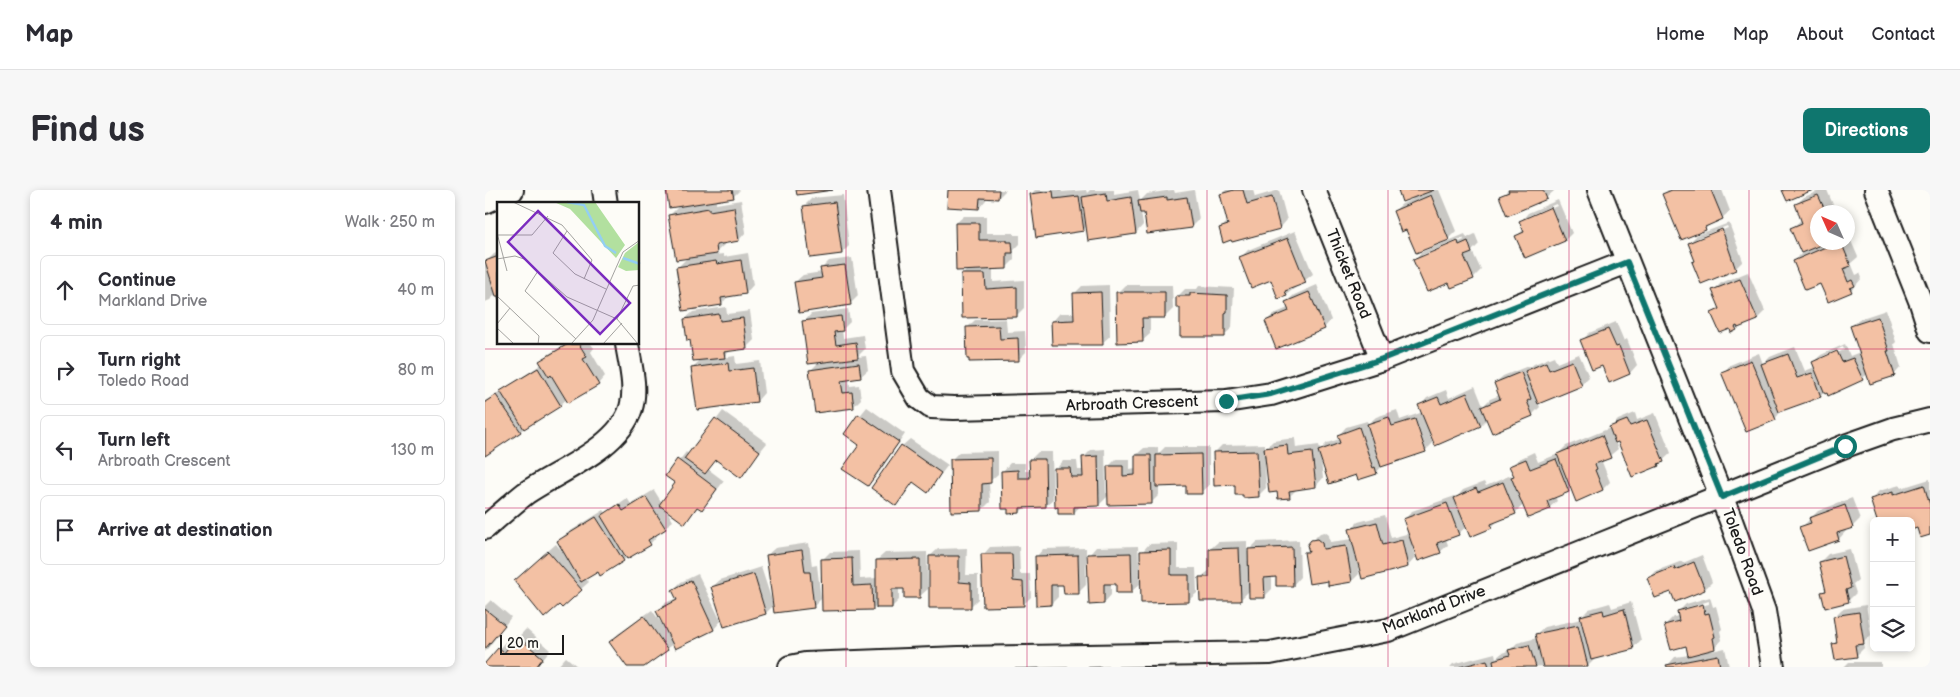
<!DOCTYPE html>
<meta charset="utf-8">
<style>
:root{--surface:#fff;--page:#f7f7f7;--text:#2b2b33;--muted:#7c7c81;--line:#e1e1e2;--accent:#0f766e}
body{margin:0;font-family:"Balsamiq Sans",sans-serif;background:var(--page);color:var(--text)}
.controls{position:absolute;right:15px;bottom:15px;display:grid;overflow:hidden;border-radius:8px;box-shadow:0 2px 8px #0003}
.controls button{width:45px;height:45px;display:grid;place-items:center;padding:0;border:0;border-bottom:1px solid var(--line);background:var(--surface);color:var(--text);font:25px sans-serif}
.compass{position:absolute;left:1325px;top:15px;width:45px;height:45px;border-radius:50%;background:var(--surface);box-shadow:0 2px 8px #0003;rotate:315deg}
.scale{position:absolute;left:15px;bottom:12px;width:64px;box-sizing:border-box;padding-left:5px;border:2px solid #1c1c1c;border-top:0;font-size:14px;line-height:18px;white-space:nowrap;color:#1c1c1c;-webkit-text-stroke:4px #fdfcf7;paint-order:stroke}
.stop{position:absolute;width:15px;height:15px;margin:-11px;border:4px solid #0f766e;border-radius:50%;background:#fff}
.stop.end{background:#0f766e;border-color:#fff;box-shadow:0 1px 5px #0008}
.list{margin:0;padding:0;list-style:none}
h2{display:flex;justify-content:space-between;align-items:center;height:65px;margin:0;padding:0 20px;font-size:21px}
h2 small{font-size:16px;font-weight:400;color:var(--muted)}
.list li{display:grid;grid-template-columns:32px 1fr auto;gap:15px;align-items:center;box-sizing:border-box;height:70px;margin:0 10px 10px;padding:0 10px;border:1px solid var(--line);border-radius:8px}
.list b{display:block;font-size:19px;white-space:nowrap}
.list p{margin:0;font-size:16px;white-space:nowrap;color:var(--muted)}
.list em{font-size:16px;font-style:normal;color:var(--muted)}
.icon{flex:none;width:28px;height:28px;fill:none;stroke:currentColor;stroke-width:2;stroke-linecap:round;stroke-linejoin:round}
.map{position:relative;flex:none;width:1445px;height:477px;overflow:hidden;border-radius:8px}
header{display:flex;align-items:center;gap:30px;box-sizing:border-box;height:70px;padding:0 25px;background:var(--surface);border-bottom:1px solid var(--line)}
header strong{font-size:24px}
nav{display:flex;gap:28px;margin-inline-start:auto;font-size:18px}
.intro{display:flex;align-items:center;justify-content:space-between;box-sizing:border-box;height:120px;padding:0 30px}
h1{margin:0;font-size:35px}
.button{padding:12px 22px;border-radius:8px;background:var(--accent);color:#fff;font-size:18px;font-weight:700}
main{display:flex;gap:30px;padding:0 30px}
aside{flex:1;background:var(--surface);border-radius:8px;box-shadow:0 2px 8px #0003}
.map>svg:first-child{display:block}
.shadow{fill:#0003;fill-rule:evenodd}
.building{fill:#f3c1a4;stroke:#1c1c1c}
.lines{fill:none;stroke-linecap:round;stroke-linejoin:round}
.minor-casing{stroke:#1c1c1c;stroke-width:26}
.minor{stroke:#fdfcf7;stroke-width:22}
.route{stroke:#0f766e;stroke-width:6}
.grid{fill:none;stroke:#c2185b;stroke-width:1;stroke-opacity:0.55}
.labels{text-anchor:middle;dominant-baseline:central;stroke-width:4;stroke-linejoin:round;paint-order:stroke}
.street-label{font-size:16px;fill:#1c1c1c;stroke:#fdfcf7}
.inset-river{fill:none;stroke:#93cff3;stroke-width:2.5}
.inset-road{fill:none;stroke:#a3a29f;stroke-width:1}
.view{fill:#7b2cbf;fill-opacity:0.15;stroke:#7b2cbf;stroke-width:2.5}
.inset-edge{fill:none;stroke:#1c1c1c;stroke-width:2.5}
</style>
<header>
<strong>Map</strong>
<nav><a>Home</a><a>Map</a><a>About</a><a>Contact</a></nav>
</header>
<div class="intro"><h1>Find us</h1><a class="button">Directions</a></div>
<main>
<aside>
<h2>4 min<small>Walk · 250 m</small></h2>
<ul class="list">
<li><svg class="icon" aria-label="ahead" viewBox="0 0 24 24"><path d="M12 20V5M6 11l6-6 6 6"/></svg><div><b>Continue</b><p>Markland Drive</p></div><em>40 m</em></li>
<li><svg class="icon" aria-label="right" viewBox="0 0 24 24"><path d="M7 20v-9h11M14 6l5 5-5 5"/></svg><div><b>Turn right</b><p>Toledo Road</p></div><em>80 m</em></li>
<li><svg class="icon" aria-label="left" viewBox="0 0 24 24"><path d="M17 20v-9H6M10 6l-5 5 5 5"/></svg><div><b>Turn left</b><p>Arbroath Crescent</p></div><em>130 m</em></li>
<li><svg class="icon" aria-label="arrive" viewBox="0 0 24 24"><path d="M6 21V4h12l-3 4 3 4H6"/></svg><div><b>Arrive at destination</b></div></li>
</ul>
</aside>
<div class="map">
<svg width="1445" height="477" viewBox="0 0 1445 477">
<rect width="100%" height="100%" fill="#fdfcf7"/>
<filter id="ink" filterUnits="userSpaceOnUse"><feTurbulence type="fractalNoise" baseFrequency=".02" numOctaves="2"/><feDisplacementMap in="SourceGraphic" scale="10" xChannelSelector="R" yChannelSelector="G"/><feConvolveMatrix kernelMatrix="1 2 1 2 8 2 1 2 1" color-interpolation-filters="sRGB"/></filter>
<g filter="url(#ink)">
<!-- shadow -->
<g class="shadow">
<path d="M182,0H255L248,7L231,10V14L256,10L261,42L254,50L238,52L239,55L228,65L239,64V67L263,63L268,95L261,103L244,105L237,114L193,77L203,67L185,25L195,15Z"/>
<path d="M464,0H521L513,8L501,7V10L494,18Z"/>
<path d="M550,0H576L577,2L601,0L602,3L605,0H629V4L653,0L655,11L662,4L687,0H689L690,3L709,0L714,29L706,37L660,21L656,22L658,35L651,43L602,36L598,40L546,4Z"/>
<path d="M741,0H768L770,7L794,0L802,30L795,38H736L743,31L736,4Z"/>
<path d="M914,0H954L971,41L963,49L922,39L909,21L917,14L928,9Z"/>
<path d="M1023,0H1069V1L1061,8L1016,7Z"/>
<path d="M1183,0H1237L1245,21L1237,28L1226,33L1220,39L1179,4Z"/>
<path d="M1336,0H1342L1349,17L1352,16L1355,22H1332V52H1362L1363,44L1373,67L1366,73L1371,85L1375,83L1377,88L1366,101L1335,92L1309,71L1317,63L1307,38L1317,29L1311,15L1319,7Z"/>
<path d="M358,5L364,56L357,63L319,16L327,8Z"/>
<path d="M1073,10L1087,43L1080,50L1032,46L1039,39L1036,31L1043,23ZM1071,14L1072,16L1043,28V26Z"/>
<path d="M479,26H501V43H529V45H535V54L529,60V70L521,78H508V92L539,90V118L531,126L477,85L483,79L471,33Z"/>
<path d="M1244,33L1258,71L1250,79L1211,70L1204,53L1212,45ZM1242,36L1243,38L1212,51V48Z"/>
<path d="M810,41L828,84L801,105L786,89L756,67L763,60Z"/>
<path d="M980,44L982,48L990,44L994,54L987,61L996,80L988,88L965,91L930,70L937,62ZM978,48L979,50L937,67V65Z"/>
<path d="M14,62V107L12,103L5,110L0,112V71L1,72L9,64Z"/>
<path d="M367,68L373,106L365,114L310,92L318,85L337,82L336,79L344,71Z"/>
<path d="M1263,82L1280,121L1272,129L1251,139L1245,137L1228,123L1235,116L1228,101L1236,93Z"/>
<path d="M624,95L625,146L617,153L568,131L575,123H590V103L597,96Z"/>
<path d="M640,95H687L688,119L680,127H665V144L657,151L632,103Z"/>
<path d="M832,95L846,130L839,138L781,131L789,124L803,118L801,112L809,105Z"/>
<path d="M714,96L749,98L747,138L739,145L696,116L693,106L700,99H712Z"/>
<path d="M241,117L242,124L265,121L269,150L261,158L246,160L238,168L250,166L251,174L275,171L279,203L272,211L207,178L216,169L206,149L200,129L208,122Z"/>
<path d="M363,119L365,132L357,140L358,148L378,145L380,159L372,167L381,166L383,180L375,187L364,189L365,196L374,195L376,209L368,217L326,180L334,172L319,132L326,124Z"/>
<path d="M1401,120L1411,152L1409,154L1416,177L1409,185L1382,184L1377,189L1340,201L1335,206L1297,220L1290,229L1238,183L1245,175L1274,163L1278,174L1285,167L1310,157L1320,181L1330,177L1328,172L1336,165L1360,154L1365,166L1375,162L1366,136L1374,129ZM1358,157L1359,160L1336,170V167Z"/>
<path d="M521,129L522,142L540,141L541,162L533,170L482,138L490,130Z"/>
<path d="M1131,132L1139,151L1142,149L1152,175L1145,183L1125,191L1118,175L1097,151L1104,143Z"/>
<path d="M80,154H106L109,158L106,162L120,186L113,194L82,209L75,215L0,264V211L57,174L56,171L64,164Z"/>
<path d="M1094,164L1104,187L1096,195L1053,212L1055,217L1047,225L1002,229L996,235L951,254L946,243L944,244L948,253L940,261L898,275L891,283H872L836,270L838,288L831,296L813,298L805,306L793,300L782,275H780L781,298L773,306L751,294L729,263L737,255L780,254V259L788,251L810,248L811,258L834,255L835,260L842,253L855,249L854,245L861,237L882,231L883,234L891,227L912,220L915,230L938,222L935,216L942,208L961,200L964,208L990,196L998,216L1005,209L1015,205L1010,193L1018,186L1043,176L1044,178L1049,174L1069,166L1072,173Z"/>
<path d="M382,217L420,244L391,287L383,295L375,254L360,244Z"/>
<path d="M238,221L282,253L255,286L232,269L223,279L239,291L217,319L214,316L200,333L181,319L188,331L171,344L172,346L165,354L138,370L113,380L100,388L104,392L96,399L38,383L71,354L77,361H79L73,352L81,344L119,320L121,323L142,308L146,314L169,300L177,313L192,293L182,286L201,262L204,265Z"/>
<path d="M1150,223L1152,230L1170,223L1186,263L1173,275L1134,250L1130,251L1133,259L1117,272L1125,292L1118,299L1087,298L1070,306L1072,311L1064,318L1039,314L1030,323L1014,329L1007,337L982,336L973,344L961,349L963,355L955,362L927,356L930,368L923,376H873L874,384L867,391L844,389L820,363L824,359L827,351L835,343L840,342L844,345L845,352L868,349L865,340L873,332L900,325L906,348L925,343L920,329L927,321L970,306L971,308L978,300L999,292L1001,296L1026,285L1027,289L1030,286L1026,276L1034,269L1049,262L1053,272L1073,264L1081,256L1125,238L1133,230Z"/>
<path d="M425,249L463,275L443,301L429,291L411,314L417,256Z"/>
<path d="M673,257V264L680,257H724V295L716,302L702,295H674V305L666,313L624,305L614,315H596L589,323L571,279L578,271H592L593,280H599V267L606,260L620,259L621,303H624L623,277L631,269H645V279L651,278V265L659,258Z"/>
<path d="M513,261V284L504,292L505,312L497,320L467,269L474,262Z"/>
<path d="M553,262H567L568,309L560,316L540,317L535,322L518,281L525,273H540V281H546L545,270Z"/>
<path d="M1445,289V344L1426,331L1387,309L1394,301L1415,295L1416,298Z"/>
<path d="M1367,308L1375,329L1367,337L1360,339L1361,341L1354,349L1323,359L1316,338L1333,321Z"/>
<path d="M814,350L815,387L808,395L792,386H787V399L779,407L765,400L755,410L716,387L725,380V359L733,352L762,351V362L772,352Z"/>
<path d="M324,353L327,376L332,375L336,409L329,416L289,415L281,423L227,397L235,390L276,377L287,411H288L282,365L290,358Z"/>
<path d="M693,353V378H711L712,403L704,410L657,362L664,354Z"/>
<path d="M534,356L535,384H545L546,407L539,414L498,365L505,357Z"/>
<path d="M653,356L655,394L647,401L632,392L626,393V405L619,413L604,365L611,357Z"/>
<path d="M482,358L481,385H493V409L485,417L445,366L453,359Z"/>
<path d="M601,358V395L594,402L580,394H573V407L566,414L551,367L558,359Z"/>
<path d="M1365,359L1373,390L1368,394L1371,403L1363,411L1338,402L1342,398L1335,372L1343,364Z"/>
<path d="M374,361L375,389L392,388V370L400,363L442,362L443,399L435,406L421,398H414V410L407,417L393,413L387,419L338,369L345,362Z"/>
<path d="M1217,365L1227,392L1220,399L1186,400L1164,389L1171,381L1197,371L1198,373Z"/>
<path d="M213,384L236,431L229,439L191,457L189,453L157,477H144L125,452L133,444L167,420L179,437L173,421L180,413L192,408L188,400L196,392Z"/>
<path d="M1225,407L1228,417L1231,416L1237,439L1235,441L1237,450L1227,461L1240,458L1244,477H1183V475L1190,467L1204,465L1201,455L1180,435L1188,427L1194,426L1193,422L1201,414ZM1224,411V414L1200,420V418Z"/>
<path d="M6,410L26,427L0,462V416Z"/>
<path d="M1146,412L1156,450L1148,458L1111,468L1103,476L965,477L968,474L1010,463L1011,468L1017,463L1025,460L1032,453L1052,448L1051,444L1059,437L1097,429L1096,427L1104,419L1125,413L1127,418Z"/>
<path d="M1381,415L1386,445L1378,453L1379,458L1371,466L1349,454L1353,449L1349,427L1357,419Z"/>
<path d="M41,439L65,460L51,477H0V475L21,451L26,455Z"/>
<path d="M81,467L93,477H72Z"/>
<path d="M1364,472H1396V477H1359Z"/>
</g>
<!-- building -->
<g class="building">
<path d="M181,0H247L249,8L184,18Z"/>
<path d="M311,0H348L312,5Z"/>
<path d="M463,0H514L513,9L495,8L494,19L462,17Z"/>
<path d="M749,0H758L762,14L787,7L795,39L747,52L746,50L738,53L734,38L743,35L735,4Z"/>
<path d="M913,0H949L917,12Z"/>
<path d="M1023,0H1058L1062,9L1022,26L1014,6L1024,2Z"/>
<path d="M1187,0H1226L1238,29L1220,37L1221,40L1196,50L1177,4Z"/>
<path d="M1297,0H1328L1302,11Z"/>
<path d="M568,1L569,9L594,6L599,41L551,48L545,4Z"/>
<path d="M621,3L622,11L646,7L651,44L603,51L597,7Z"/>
<path d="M946,5L964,50L931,63L921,40L916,42L908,21Z"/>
<path d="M1333,5L1341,22H1332V52H1343L1316,63L1305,38L1317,33L1310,14Z"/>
<path d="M682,7V10L702,7L707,38L662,44L659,23H655L653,11Z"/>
<path d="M350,12L357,64L325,68L318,16Z"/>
<path d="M249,17L254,51L231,55L232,64L191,70L183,25L224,18V21Z"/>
<path d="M1066,17L1080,51L1040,68L1030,46L1039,42L1034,31Z"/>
<path d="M470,33H494V50H522V52H527L528,63H522V79L471,81Z"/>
<path d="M1237,39L1251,80L1216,94L1207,72L1210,71L1203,53Z"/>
<path d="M803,48L821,93L800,101L802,106L793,109L786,90L766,98L754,67Z"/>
<path d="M973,51L974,55L983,51L987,63L979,66L989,89L966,98L964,93L942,102L928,70Z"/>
<path d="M1352,52H1356L1366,76L1358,79L1363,92L1367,90L1370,96L1365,98L1367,102L1343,112L1335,94L1320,100L1308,71Z"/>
<path d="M14,66V109L13,106H11L0,71Z"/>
<path d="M256,70L261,104L236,108L237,115L198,121L191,77L231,71L232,74Z"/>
<path d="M360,75L366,115L314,123L309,92L337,88L335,78Z"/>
<path d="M476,84H500L501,99L532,97V127L477,128Z"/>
<path d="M1255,89L1273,130L1253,138L1252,136L1250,137L1252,140L1246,143L1245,139L1235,143L1226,123L1235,119L1227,100Z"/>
<path d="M616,102L618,155H567L566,131L589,130L588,103Z"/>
<path d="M631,102H680V128H657L658,152L632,153Z"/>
<path d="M824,102L840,139L791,159L780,131L804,121L800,112Z"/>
<path d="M705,103L742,105V122L740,123V147H695V118H691V106H705Z"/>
<path d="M234,124L235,131L258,128L262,159L239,162L240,168L208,171L205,150L202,151L199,129Z"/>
<path d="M356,126L358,141L349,142L351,155L371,152L373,168L323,174L317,131Z"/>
<path d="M1393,127L1404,161H1402L1410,186L1385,194L1365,136Z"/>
<path d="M514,136L515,149L533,148L534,171L484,172V169H482L481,137Z"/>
<path d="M1123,139L1131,157L1134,156L1145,184L1124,193L1117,176L1107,180L1095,150Z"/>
<path d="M83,154H94L102,167L98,169L114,195L83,213L66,185L64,187L54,171Z"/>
<path d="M1352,161L1357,172L1368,168L1378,190L1343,206L1342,203L1340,204L1327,172Z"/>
<path d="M1303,164L1312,188L1327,183L1336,207L1294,222L1276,174Z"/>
<path d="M1266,170L1291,230L1261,242L1236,182Z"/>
<path d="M1087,171L1097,196L1053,214L1040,181L1061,172L1064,180Z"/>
<path d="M243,173L244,181L268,178L272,212L212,220L206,178Z"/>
<path d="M374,173L376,188L356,191L358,203L367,202L369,218L330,223L324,180Z"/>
<path d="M53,178L76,216L39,239L15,201Z"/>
<path d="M1036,182L1046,209L1042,211L1048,226L1007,243L996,217L1015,209L1009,193Z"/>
<path d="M982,203L996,236L950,256L933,215L953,207L956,214Z"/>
<path d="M11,205L36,242L0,266V212Z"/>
<path d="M373,224L414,252L383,296L357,279L374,255L359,244Z"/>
<path d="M904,227L907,236L930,229L941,262L896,277L882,234Z"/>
<path d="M230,228L275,261L256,288L231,270L220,284L199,269Z"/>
<path d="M1142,230L1145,236L1162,230L1179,272L1173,274L1174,276L1147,287L1133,252L1130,253L1124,237Z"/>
<path d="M874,237L888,278L890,277L892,284L873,290L871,285L844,294L833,261L855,253L852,245Z"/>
<path d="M1117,245L1126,268L1110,274L1112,279L1110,280L1118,300L1091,312L1072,264Z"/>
<path d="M416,255L456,283L443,303L428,292L411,316L386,298Z"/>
<path d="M802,255L803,265L827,262L831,297L804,301L805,308L793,309L792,302L784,303L779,258Z"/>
<path d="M772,261L774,307L758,308V305H750V295L729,296L728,262Z"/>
<path d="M716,264L717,304H701V296L671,297V265Z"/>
<path d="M650,265H666L667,314L623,315L622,276H638V286L650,285Z"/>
<path d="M613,266L614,316L589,317V324H573V317L570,318L569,278H585L586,287H598L597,267Z"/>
<path d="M506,268V293L497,294V321L466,322L465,269Z"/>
<path d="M192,269L232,299L217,320L212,317L200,334L174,315L190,293L180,286Z"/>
<path d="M544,269H560L561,317L535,318V323L523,324V319H517L516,281L533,280V288H545Z"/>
<path d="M1041,269L1045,279L1071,269L1084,302L1062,311L1065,319L1043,328L1026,287L1029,286L1024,276Z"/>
<path d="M1018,292L1031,324L1006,334L1007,338L985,347L969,308L991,298L993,302Z"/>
<path d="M1439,295L1445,315V345L1435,348L1432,338L1426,340V331H1392L1385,309L1408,302V305Z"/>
<path d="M161,307L181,339L163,350L166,355L142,369L116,326L134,314L138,321Z"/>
<path d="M962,313L974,345L952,353L956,363L933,371L918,329Z"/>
<path d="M1360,315L1368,338L1352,343L1354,350L1323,361L1314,337L1326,333L1324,328Z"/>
<path d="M111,327L139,371L115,386L113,382L96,392L72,351Z"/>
<path d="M892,332L898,355L917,350L923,377L877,389L864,339Z"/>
<path d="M832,349L837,353L838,359L861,356L867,392L843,396V391L824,394L819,362H824L822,355L826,350Z"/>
<path d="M807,357L808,396H791V387L779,388L780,408H764L763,359Z"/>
<path d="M754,358L756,411H715L714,387H724V359Z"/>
<path d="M317,360L320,382H325L329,418L289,423L281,365Z"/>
<path d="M686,360V385H704V412L656,413L655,361Z"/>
<path d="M63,361L97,400L77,418L74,415L59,428L29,391Z"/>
<path d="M646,363L647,403H631V394H619V414L604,415L602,364Z"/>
<path d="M496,364H527L528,391L538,392L539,416L498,417Z"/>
<path d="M593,365L594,404H579L578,395H566V415L551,416L550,366Z"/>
<path d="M444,366H474V392L486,393V418H444Z"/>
<path d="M1358,366L1366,398L1361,400L1364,412L1340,418L1336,402L1341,401L1334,372Z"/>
<path d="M367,368L368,396L387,395L388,420L337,421L336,369Z"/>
<path d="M435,369V408H419V399H407V418H391V370Z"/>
<path d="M1209,372L1220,400L1190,412L1186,402L1170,408L1162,388L1189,377L1190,380Z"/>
<path d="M269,384L281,424L239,437L226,397Z"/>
<path d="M206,390L229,440L190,459L171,421L192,410L187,400Z"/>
<path d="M1218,414L1220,424L1224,423L1230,447L1228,448L1230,459L1203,466L1201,456L1186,460L1179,435L1194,431L1192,421Z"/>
<path d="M0,419L20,435L0,459Z"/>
<path d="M1139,419L1149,459L1106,470L1095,426L1118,420L1119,425Z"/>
<path d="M1374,422L1379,454L1370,455L1372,467L1350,470L1347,454L1352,453L1348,426Z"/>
<path d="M159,426L183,460L159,477H142L124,452Z"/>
<path d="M1093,435L1103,477H1058L1050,444Z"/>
<path d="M32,446L58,468L51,477H0V473L13,458L19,463Z"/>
<path d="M1044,455L1051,477H1009L1008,470L1025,465L1023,460Z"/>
<path d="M1233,465L1235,477H1182L1181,475Z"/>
<path d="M1002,470L1004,477H975Z"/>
</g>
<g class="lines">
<!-- minor casing -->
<g class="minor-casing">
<g id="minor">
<path d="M119,0L121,14"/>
<path d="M394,0L418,181L434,208L446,217L469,218L741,211L786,204L897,169L1142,72"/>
<path d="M829,0L897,169"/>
<path d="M1114,0L1245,328L1279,421L1288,477"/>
<path d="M1391,0L1436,113L1445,141"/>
<path d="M0,12L27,0"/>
<path d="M0,338C14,326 27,314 41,303C73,281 134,258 146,218C152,198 145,174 142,154"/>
<path d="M305,477L320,474L474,468L785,463L903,440L1360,256L1408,239L1445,230"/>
</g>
</g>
<!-- minor -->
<use href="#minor" class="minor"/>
</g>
</g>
<g class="lines" filter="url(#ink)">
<!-- route -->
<path class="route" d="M741,211L786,204L897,169L1142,72L1237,307L1360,256"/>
</g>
<!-- grid -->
<path class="grid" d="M181,0V477M361,0V477M542,0V477M722,0V477M903,0V477M1084,0V477M1264,0V477M0,159H1445M0,318H1445"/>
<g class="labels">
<!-- street labels -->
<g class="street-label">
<text transform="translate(863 84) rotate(68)">Thicket Road</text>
<text transform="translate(647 214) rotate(-2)">Arbroath Crescent</text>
<text transform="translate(1257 362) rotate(70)">Toledo Road</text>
<text transform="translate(949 420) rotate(-21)">Markland Drive</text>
</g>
</g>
<!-- overview -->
<g transform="translate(12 12)">
<rect width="142" height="142" fill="#fdfcf7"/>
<path d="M57,0H98L128,43L119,56L73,7ZM142,40V68L129,69L121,65L128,51Z" fill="#b2e09f"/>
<path class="inset-river" d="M70,0L87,3L108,44L119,51M126,56L143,62"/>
<path class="inset-road" d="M16,0L65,23L95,58L87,77M70,29L56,51L78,72L109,87M0,31L10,69M1,33H35L51,14M0,57L18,54L27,57L70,95L120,117L141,142M41,69L28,89L79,137M0,94L42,134L41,142M120,117L136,84L143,83M0,122L13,106M0,126L17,142M74,142L96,118L126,50L143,38M106,142L125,121"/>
<path class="view" d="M41,9L133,101L103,132L11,40Z"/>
<rect width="142" height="142" class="inset-edge"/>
</g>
</svg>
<div class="controls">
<button>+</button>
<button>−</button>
<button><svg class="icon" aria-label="layers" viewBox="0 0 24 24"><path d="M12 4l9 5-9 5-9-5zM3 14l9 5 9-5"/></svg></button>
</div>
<svg class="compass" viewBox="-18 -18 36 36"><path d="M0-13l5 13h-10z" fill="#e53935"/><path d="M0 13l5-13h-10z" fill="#7c7c81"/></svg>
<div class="scale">20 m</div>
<div class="stop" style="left:1360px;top:256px"></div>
<div class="stop end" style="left:741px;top:211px"></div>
</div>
</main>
